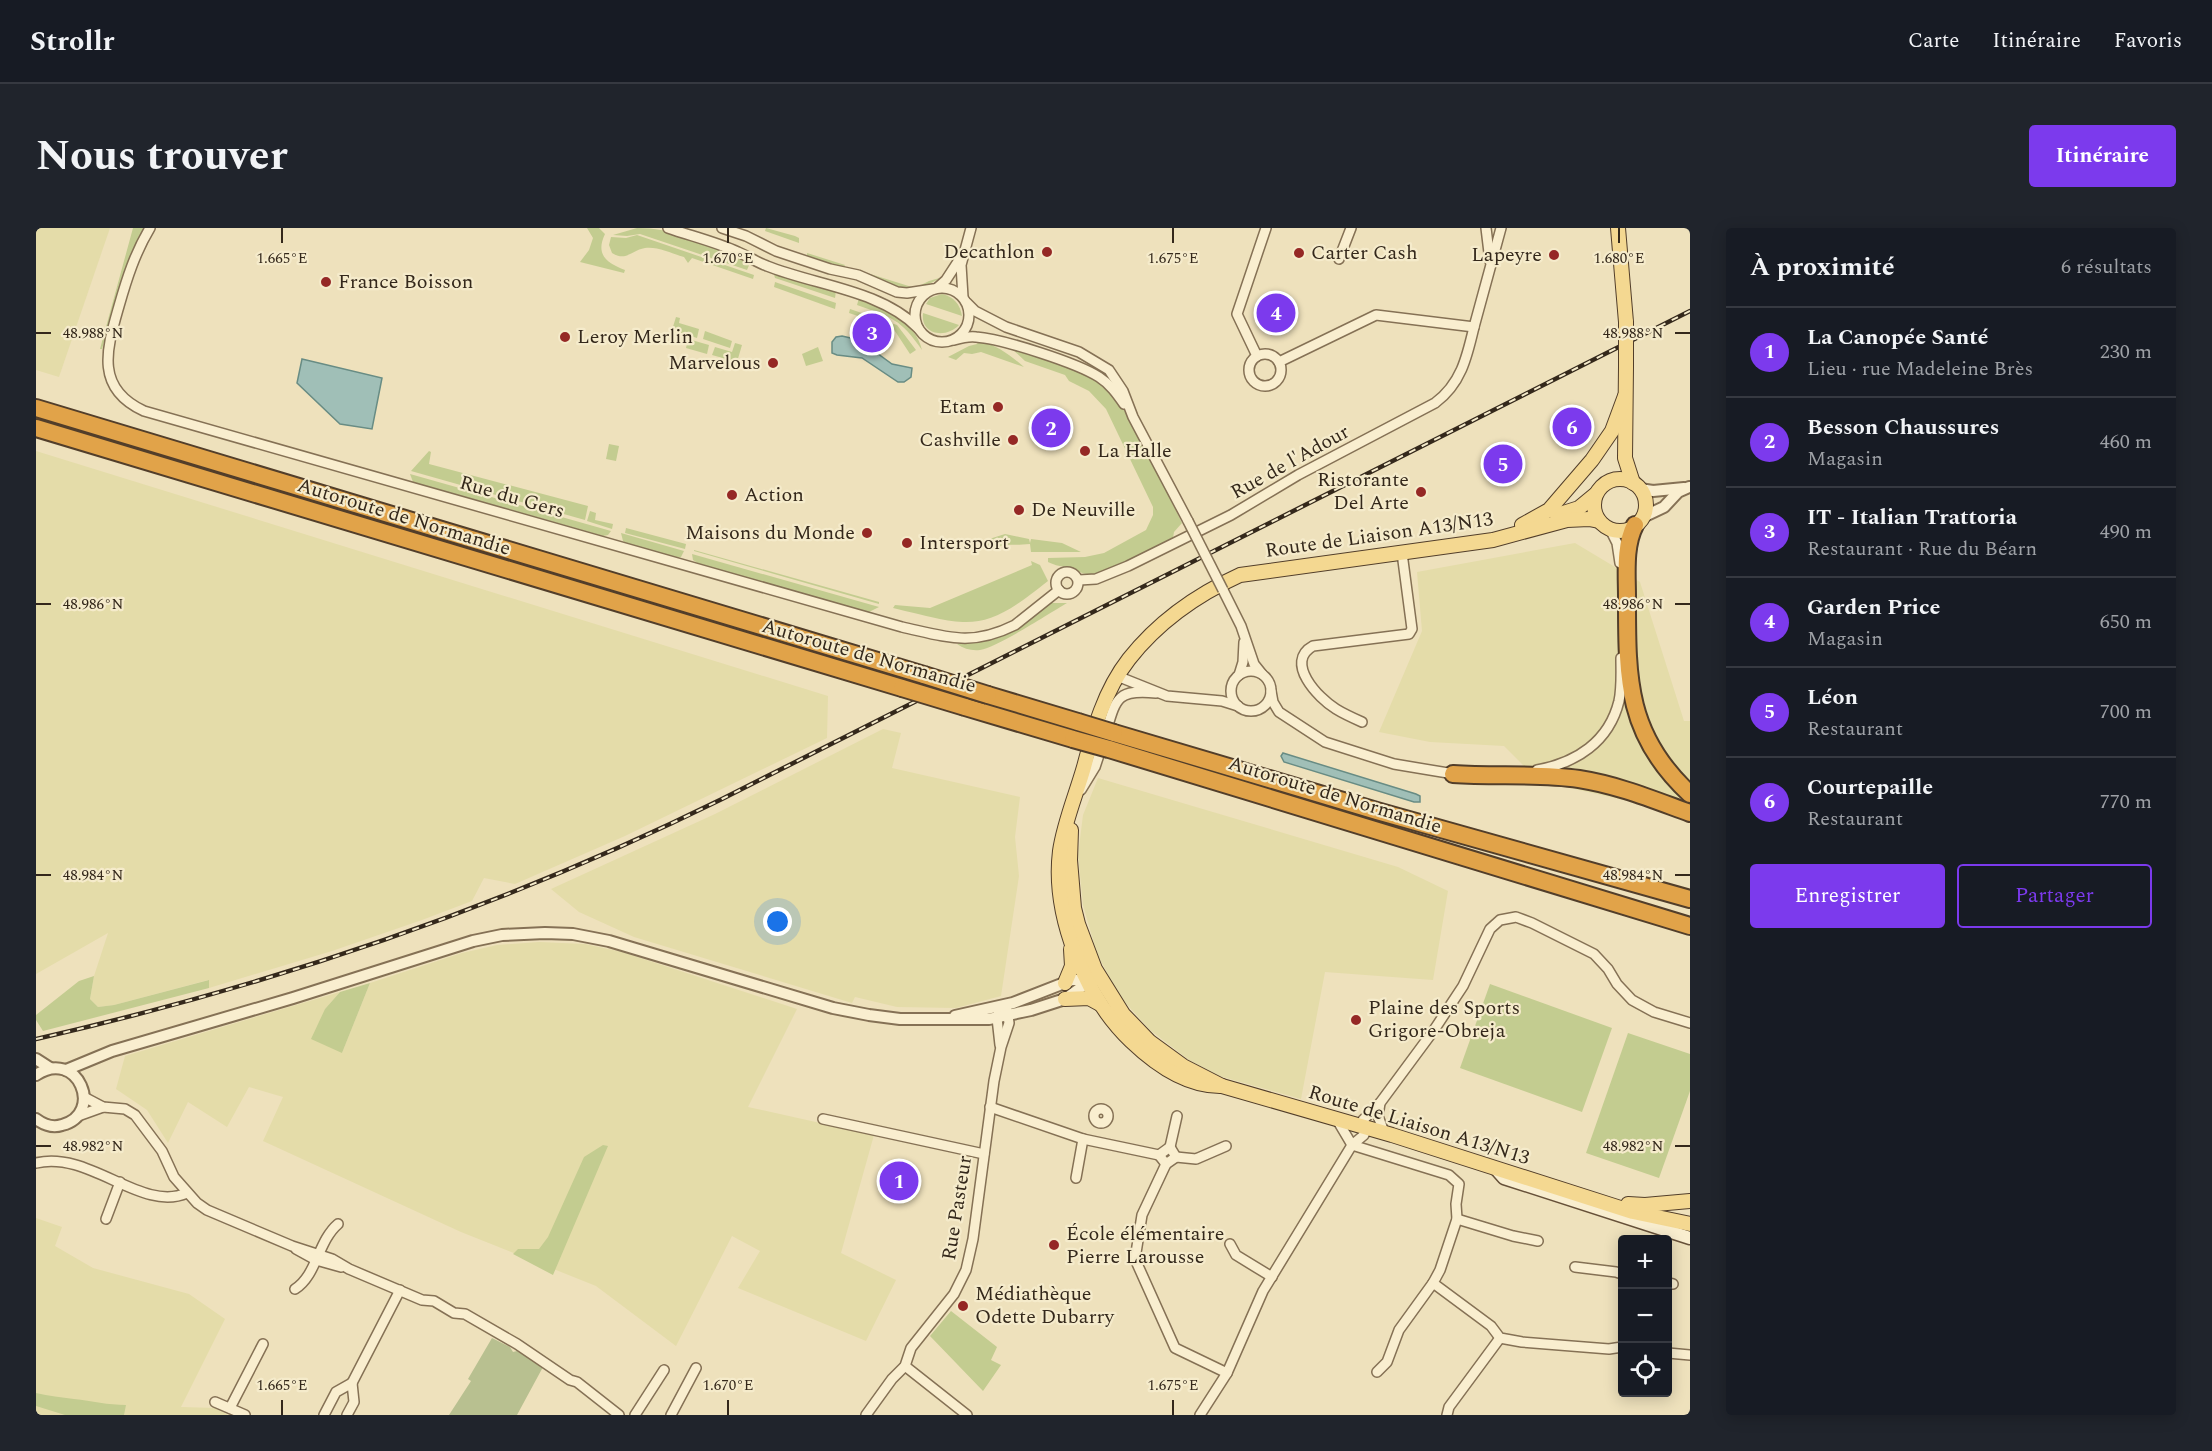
<!DOCTYPE html>
<html lang="fr">
<meta charset="utf-8">
<style>
:root{--surface:#171b24;--page:#20242c;--text:#f1f3f6;--muted:#9ea1a6;--line:#363941;--accent:#7c3aed}
body{margin:0;font-family:Spectral,serif;background:var(--page);color:var(--text)}
.controls{position:absolute;right:18px;bottom:18px;display:grid;overflow:hidden;border-radius:6px;box-shadow:0 3px 15px #0003}
.controls button{width:54px;height:54px;display:grid;place-items:center;padding:0;border:0;border-bottom:2px solid var(--line);background:var(--surface);color:var(--text);font:30px sans-serif}
.you{position:absolute;left:742px;top:694px;width:21px;height:21px;margin:-15px;border:4px solid #fff;border-radius:50%;background:#1a73e8;box-shadow:0 0 0 9px #1a73e833}
.badge{display:grid;place-items:center;width:39px;height:39px;border-radius:50%;background:var(--accent);color:#fff;font-size:20px;font-weight:700}
.pin{position:absolute;translate:-50% -50%;border:3px solid #fff;box-shadow:0 2px 6px #0006}
.list{margin:0;padding:0;list-style:none}
h2{display:flex;justify-content:space-between;align-items:center;height:78px;margin:0;padding:0 24px;font-size:26px}
h2 small{font-size:20px;font-weight:400;color:var(--muted)}
.list li{display:grid;grid-template-columns:39px 1fr auto;gap:18px;align-items:center;box-sizing:border-box;height:90px;padding:0 24px;border-top:2px solid var(--line)}
.list b{display:block;font-size:22px;white-space:nowrap}
.list p{margin:0;font-size:20px;white-space:nowrap;color:var(--muted)}
.list em{font-size:20px;font-style:normal;color:var(--muted)}
.actions{display:flex;gap:12px;padding:18px 24px}
.actions a{flex:1;padding:14px 0;border:2px solid var(--accent);border-radius:6px;text-align:center;font-size:21px;color:var(--accent)}
.actions .main{background:var(--accent);color:#fff}
.icon{flex:none;width:33px;height:33px;fill:none;stroke:currentColor;stroke-width:2;stroke-linecap:round;stroke-linejoin:round}
.map{position:relative;flex:none;width:1654px;height:1187px;overflow:hidden;border-radius:6px}
header{display:flex;align-items:center;gap:36px;box-sizing:border-box;height:84px;padding:0 30px;background:var(--surface);border-bottom:2px solid var(--line)}
header strong{font-size:28px}
nav{display:flex;gap:33px;margin-inline-start:auto;font-size:21px}
.intro{display:flex;align-items:center;justify-content:space-between;box-sizing:border-box;height:144px;padding:0 36px}
h1{margin:0;font-size:42px}
.button{padding:15px 27px;border-radius:6px;background:var(--accent);color:#fff;font-size:21px;font-weight:700}
main{display:flex;gap:36px;padding:0 36px}
aside{flex:1;background:var(--surface);border-radius:6px;box-shadow:0 3px 15px #0003}
.map>svg:first-child{display:block}
.farmland{fill:#e4dca9}
.green{fill:#c3cc90}
.cemetery{fill:#b8c090}
.water{fill:#a0bfb7;stroke:#688c84;stroke-width:1.5}
.lines{fill:none;stroke-linecap:round;stroke-linejoin:round}
.minor-casing{stroke:#857155;stroke-width:12}
.tertiary-casing{stroke:#857155;stroke-width:14}
.secondary-casing{stroke:#675139;stroke-width:15}
.primary-casing{stroke:#523e2a;stroke-width:16}
.motorway-casing{stroke:#523e2a;stroke-width:20}
.minor{stroke:#f9eecf;stroke-width:9}
.tertiary{stroke:#f9eecf;stroke-width:10}
.secondary{stroke:#f9eecf;stroke-width:12}
.primary{stroke:#f4d891;stroke-width:14}
.motorway{stroke:#e1a349;stroke-width:16}
.rail-casing{stroke:#34281b;stroke-width:4.5}
.rail{stroke:#f5ebcb;stroke-width:2;stroke-dasharray:7;stroke-linecap:butt}
.minor-bridge-casing{stroke:#857155;stroke-width:12;stroke-linecap:butt}
.primary-bridge-casing{stroke:#523e2a;stroke-width:16;stroke-linecap:butt}
.motorway-bridge-casing{stroke:#523e2a;stroke-width:20;stroke-linecap:butt}
.minor-bridge{stroke:#f9eecf;stroke-width:9}
.primary-bridge{stroke:#f4d891;stroke-width:14}
.motorway-bridge{stroke:#e1a349;stroke-width:16}
.ticks{fill:none;stroke:#34281b;stroke-width:2}
.poi-dot{fill:#952825;stroke:#f5ebcb;stroke-width:2}
.labels{text-anchor:middle;dominant-baseline:central;stroke-width:4.5;stroke-linejoin:round;paint-order:stroke}
.poi-label{font-size:20px;fill:#34281b;stroke:#f5ebcb;text-anchor:start}
.street-label{font-size:20px;fill:#34281b;stroke:#f5ebcb}
.ticks-label{font-size:15px;text-anchor:middle;fill:#34281b;stroke:#f5ebcb;stroke-width:4.5;stroke-linejoin:round;paint-order:stroke}
</style>
<header>
<strong>Strollr</strong>
<nav><a>Carte</a><a>Itinéraire</a><a>Favoris</a></nav>
</header>
<div class="intro"><h1>Nous trouver</h1><a class="button">Itinéraire</a></div>
<main>
<div class="map">
<svg width="1654" height="1187" viewBox="0 0 1654 1187">
<rect width="100%" height="100%" fill="#eee1bc"/>
<!-- farmland -->
<g class="farmland">
<path d="M0,0H74L23,149L0,142Z"/>
<path d="M0,223L792,468L791,510L589,608L479,656L448,650L436,673L386,692L296,723L173,760L172,752L78,777L62,779L54,771L58,748L72,705L0,746Z"/>
<path d="M1539,315L1604,354L1648,493H1654V587L1503,553L1468,518L1394,514L1343,504L1386,403L1381,344Z"/>
<path d="M847,501L865,505L856,540L984,569L979,609L983,648L965,768L920,780L861,779L819,769L816,775L598,709L543,684L515,661L679,586Z"/>
<path d="M1062,550L1362,639L1412,663L1397,752L1289,744L1265,871L1183,848L1153,832L1114,802L1084,769L1061,726L1047,677L1042,627L1047,587Z"/>
<path d="M503,714L549,716L586,724L761,781L712,879L838,907L805,1025L860,1052L830,1113L702,1060L724,1023L696,1008L640,1118L560,1058L425,1004L227,913L247,869L213,859L191,899L152,874L132,915L111,882L80,861L89,828L304,764L289,781L306,825L334,755L426,725L461,717Z"/>
<path d="M0,990L26,999L19,1018L57,1040L153,1066L189,1091L145,1179L179,1180L192,1187H0Z"/>
</g>
<!-- green -->
<g class="green">
<path d="M97,0H108C86,37 78,80 66,121H64Z"/>
<path d="M551,0H563L569,6C559,27 571,35 589,42L588,45L544,34L553,22L557,10Z"/>
<path d="M601,0C639,0 680,17 714,35L711,42L604,6L591,8L577,7Z"/>
<path d="M730,0L759,8L763,10V15L729,3Z"/>
<path d="M601,7L718,47L717,51L656,30L652,35L648,29C637,26 621,18 609,20C596,22 590,34 576,25L573,17L575,9L590,10Z"/>
<path d="M771,25L809,37L807,41L771,29Z"/>
<path d="M737,43L800,63L799,70L739,50Z"/>
<path d="M831,45L879,60L893,53L907,49L885,60L866,62L830,48Z"/>
<path d="M739,54L800,75L799,81L738,59Z"/>
<path d="M906,66C918,69 924,76 926,88L890,76L894,70Z"/>
<path d="M823,70C848,81 879,92 886,122C864,90 856,90 821,77Z"/>
<path d="M814,81L861,97L880,122L874,126L857,100L813,85Z"/>
<path d="M887,85L923,97C910,111 884,107 887,85Z"/>
<path d="M640,89L644,90L643,95L663,101L661,110L636,102Z"/>
<path d="M669,103L696,113L694,120L667,111Z"/>
<path d="M652,111L673,117L671,126L650,120Z"/>
<path d="M943,112C962,118 974,127 988,139L945,124L936,126L928,125L920,132L912,129L933,118L941,116Z"/>
<path d="M699,115L706,117L701,134L676,127L679,119L696,124Z"/>
<path d="M782,119L787,133L770,138L766,126Z"/>
<path d="M974,119C1004,129 1037,137 1064,153C1089,169 1131,265 1146,295L1138,304L1137,310C1117,320 1073,348 1051,346C1045,346 1040,341 1034,340C1025,338 1020,338 1012,334V330L1049,329L1068,325L1110,302L1117,287V279L1070,181L1053,163L1033,153L1029,147L989,133Z"/>
<path d="M573,216L583,218L580,233L570,231Z"/>
<path d="M393,223L395,224L393,236L552,278L549,292L375,243Z"/>
<path d="M374,246L575,303L572,307L567,308L377,254Z"/>
<path d="M554,283L560,285L559,292L577,296L576,301L551,293Z"/>
<path d="M590,300L650,316L649,321L589,305Z"/>
<path d="M585,305L648,323L645,329L641,330L591,316L587,313Z"/>
<path d="M969,306L993,311L994,315L995,311L1026,315L1045,324H995L994,316C978,318 965,314 951,323L947,313Z"/>
<path d="M658,322L843,374V376L658,323Z"/>
<path d="M656,326L843,379L833,384L825,382L663,336L657,332Z"/>
<path d="M995,333L1004,337L1012,353C946,406 936,399 857,380L859,377L894,380L996,337Z"/>
<path d="M1015,375H1031C1012,386 962,419 944,422C936,423 928,421 921,416C962,414 984,399 1015,375Z"/>
<path d="M58,748L54,771L62,779L78,777L173,752V760L7,803L0,792V787L43,753Z"/>
<path d="M334,755L306,825L275,811L289,781L304,764Z"/>
<path d="M1454,756L1576,800L1546,884L1424,840Z"/>
<path d="M1592,805L1654,826V863L1623,950L1550,925Z"/>
<path d="M567,917L572,918L517,1047L477,1026L482,1021H503L512,1009L548,929Z"/>
<path d="M915,1083L961,1119L955,1132L965,1137L947,1163L894,1108Z"/>
<path d="M0,1165C13,1168 25,1169 38,1171C56,1173 72,1177 90,1177L88,1187H29L0,1178Z"/>
</g>
<!-- cemetery -->
<path class="cemetery" d="M456,1110L474,1119L477,1124L481,1123L507,1139L481,1187H413L435,1153L432,1151Z"/>
<!-- water -->
<g class="water">
<path d="M806,108L823,112L856,136L876,140L875,149L868,154H862L826,130L801,127L796,125V114L800,109Z"/>
<path d="M266,131L346,150L336,201L304,196L261,155Z"/>
<path d="M1247,525L1380,566L1384,568V574H1378L1248,534L1245,528Z"/>
</g>
<g class="lines">
<!-- minor casing -->
<g class="minor-casing">
<g id="minor">
<path d="M114,0C99,25 91,50 83,78C71,120 58,160 108,183L866,399C911,409 935,419 979,397L1023,362"/>
<path d="M632,0C655,8 680,14 702,24C712,28 720,34 731,38C778,57 845,62 882,100"/>
<path d="M686,0L710,8L740,23L794,41L822,47L861,64L871,65L897,61"/>
<path d="M1450,0L1454,33"/>
<path d="M1303,31L1315,0"/>
<circle cx="906" cy="87" r="27"/>
<path d="M901,60L910,52L925,29"/>
<path d="M927,69L925,37L935,0"/>
<path d="M931,75L939,83L970,99L1043,124L1073,142L1087,163L1097,189L1152,293"/>
<path d="M918,112C925,110 933,108 940,109C967,111 1041,135 1063,149C1074,156 1081,166 1088,176"/>
<circle cx="1229" cy="142" r="16"/>
<path d="M1221,128L1201,86L1230,0"/>
<path d="M1243,134L1340,87L1438,99L1465,0"/>
<path d="M1574,301L1581,315L1584,335"/>
<circle cx="1031" cy="355" r="11"/>
<path d="M1043,352L1060,351L1092,338L1195,287L1262,247L1399,175C1425,156 1431,129 1438,99"/>
<path d="M1187,362L1205,398L1218,436L1226,446"/>
<circle cx="1215" cy="463" r="20"/>
<path d="M1203,447L1207,434L1208,414"/>
<path d="M1081,448L1131,468L1186,473L1202,478"/>
<path d="M1235,463L1237,474L1243,484L1289,514L1358,536L1418,546"/>
<path d="M1326,494C1317,490 1308,486 1300,481C1282,470 1248,434 1277,418L1373,406L1376,401L1366,325"/>
<path d="M1070,504C1080,470 1081,461 1120,465"/>
<path d="M1501,542C1540,535 1573,514 1583,473C1586,459 1585,444 1585,430"/>
<path d="M1045,562L1059,539L1066,518"/>
<path d="M963,783L961,790L964,817"/>
<path d="M48,869L67,879L89,881L99,887L126,923L138,949L161,975L171,982L256,1018L296,1031L313,1041L386,1072L398,1073L418,1085L429,1086L481,1116L534,1152L541,1154L583,1187"/>
<path d="M954,879L1047,911L1123,927"/>
<circle cx="1065" cy="888" r="7"/>
<path d="M42,888L67,879"/>
<path d="M1300,890L1316,917"/>
<path d="M787,891L948,926"/>
<path d="M1325,898L1327,892L1344,875"/>
<path d="M1348,904L1342,888L1344,875L1398,802L1427,758L1454,701L1464,692L1480,689L1496,695L1558,726L1572,741L1581,756L1596,772L1618,784L1654,795"/>
<path d="M1316,917L1413,947L1423,956L1420,976L1421,991L1404,1042L1397,1055L1455,1098L1464,1110L1486,1114L1573,1121L1586,1119"/>
<path d="M1134,919L1140,929L1130,936L1123,927Z"/>
<path d="M1134,919L1141,888"/>
<path d="M1140,929L1160,931L1190,918"/>
<path d="M0,935C54,922 105,985 151,965"/>
<path d="M1130,936L1106,987L1099,1031L1139,1120L1191,1145"/>
<path d="M1040,950L1047,911"/>
<path d="M70,991L84,954"/>
<path d="M1421,991L1477,1008L1502,1013"/>
<path d="M1194,1016L1200,1027L1236,1049"/>
<path d="M260,1021L280,1032L305,1039"/>
<path d="M1539,1039L1580,1044L1586,1046"/>
<path d="M1632,1055L1637,1056"/>
<path d="M259,1061C281,1047 282,1013 302,996"/>
<path d="M1632,1125L1654,1127"/>
<path d="M869,1138L931,1187"/>
<path d="M1341,1144L1351,1134L1363,1102L1397,1055"/>
<path d="M316,1155L364,1062"/>
<path d="M179,1174L209,1187"/>
<path d="M194,1180L227,1116"/>
<path d="M288,1187L300,1164L316,1155L318,1174L311,1187"/>
<path d="M599,1187L628,1142"/>
<path d="M635,1187L660,1140"/>
<path d="M830,1187L856,1151L869,1138L875,1120L918,1066L930,1042L937,1011L958,853L965,819L973,795L971,782"/>
<path d="M1164,1187L1191,1145L1227,1063L1316,917L1328,907L1331,899"/>
<path d="M1411,1187L1413,1179L1464,1110"/>
</g>
</g>
<!-- tertiary casing -->
<g class="tertiary-casing">
<g id="tertiary">
<path d="M1604,261L1617,263L1648,260"/>
<path d="M1607,289L1628,279L1642,264L1653,259"/>
<path d="M919,788L977,775L1036,752H1052"/>
<path d="M0,831L14,840"/>
<path d="M30,842L76,823L257,770L437,713L466,707L509,705L537,706L573,713L797,780L833,787L864,791H953L995,782L1029,771L1058,750"/>
<path d="M0,847C42,819 69,886 26,897C17,900 8,897 0,891"/>
</g>
</g>
<!-- secondary casing -->
<g class="secondary-casing">
<path id="secondary" d="M1460,941L1468,950L1654,1010"/>
</g>
<!-- primary casing -->
<g class="primary-casing">
<g id="primary">
<path d="M1582,0L1590,94"/>
<path d="M1590,139L1589,230L1597,255"/>
<circle cx="1584" cy="277" r="26"/>
<path d="M1521,287L1543,280L1560,266"/>
<path d="M1486,297L1513,282L1556,232L1576,203L1589,168"/>
<path d="M1035,602L1034,632L1038,680L1042,696L1059,741L1087,786L1114,814L1147,838L1186,858L1356,907L1597,984L1654,996"/>
<path d="M1029,755L1036,738L1035,721"/>
<path d="M1029,771L1053,770L1064,776"/>
<path d="M1186,858C1151,859 1119,836 1095,813C1049,769 1016,687 1024,623C1028,595 1040,567 1048,539C1058,501 1068,463 1093,431C1123,393 1160,367 1204,347L1457,312L1531,292L1553,291L1563,293"/>
<path d="M1592,976L1609,977L1654,973"/>
</g>
</g>
<!-- motorway casing -->
<g class="motorway-casing">
<g id="motorway">
<path d="M0,180L888,447"/>
<path d="M0,200L866,460"/>
<path d="M1599,297C1588,318 1591,346 1591,369C1591,450 1590,507 1654,566"/>
<path d="M952,467L1042,494"/>
<path d="M929,479L1037,511"/>
<path d="M1078,505L1341,583L1654,671"/>
<path d="M1073,521L1654,698"/>
<path d="M1417,546C1459,549 1502,545 1543,551C1582,557 1618,572 1654,585"/>
</g>
</g>
<!-- minor -->
<use href="#minor" class="minor"/>
<!-- tertiary -->
<use href="#tertiary" class="tertiary"/>
<!-- secondary -->
<use href="#secondary" class="secondary"/>
<!-- primary -->
<use href="#primary" class="primary"/>
<!-- motorway -->
<use href="#motorway" class="motorway"/>
<!-- rail casing -->
<g class="rail-casing">
<path id="rail" d="M0,811C238,757 467,679 686,571L1654,83"/>
</g>
<!-- rail -->
<use href="#rail" class="rail"/>
<!-- minor-bridge casing -->
<g class="minor-bridge-casing">
<path id="minor-bridge" d="M1152,293L1187,362"/>
</g>
<!-- primary-bridge casing -->
<g class="primary-bridge-casing">
<path id="primary-bridge" d="M1590,139V94"/>
</g>
<!-- motorway-bridge casing -->
<g class="motorway-bridge-casing">
<g id="motorway-bridge">
<path d="M888,447L952,467"/>
<path d="M866,460L929,479"/>
<path d="M1042,494L1078,505"/>
<path d="M1037,511L1073,521"/>
</g>
</g>
<!-- minor-bridge -->
<use href="#minor-bridge" class="minor-bridge"/>
<!-- primary-bridge -->
<use href="#primary-bridge" class="primary-bridge"/>
<!-- motorway-bridge -->
<use href="#motorway-bridge" class="motorway-bridge"/>
</g>
<!-- ticks -->
<path class="ticks" d="M246,0V15M692,0V15M1137,0V15M1583,0V15M0,105H15M1639,105H1654M0,376H15M1639,376H1654M0,647H15M1639,647H1654M0,918H15M1639,918H1654M246,1172V1187M692,1172V1187M1137,1172V1187"/>
<!-- markers -->
<g class="poi-dot">
<circle cx="1011" cy="24" r="6"/>
<circle cx="1263" cy="25" r="6"/>
<circle cx="1518" cy="27" r="6"/>
<circle cx="290" cy="54" r="6"/>
<circle cx="529" cy="109" r="6"/>
<circle cx="737" cy="135" r="6"/>
<circle cx="962" cy="179" r="6"/>
<circle cx="977" cy="212" r="6"/>
<circle cx="1049" cy="223" r="6"/>
<circle cx="1385" cy="264" r="6"/>
<circle cx="696" cy="267" r="6"/>
<circle cx="983" cy="282" r="6"/>
<circle cx="831" cy="305" r="6"/>
<circle cx="871" cy="315" r="6"/>
<circle cx="1320" cy="792" r="6"/>
<circle cx="1018" cy="1017" r="6"/>
<circle cx="927" cy="1078" r="6"/>
</g>
<g class="labels">
<!-- poi labels -->
<g class="poi-label">
<text x="999" y="24" text-anchor="end">Decathlon</text>
<text x="1275" y="25">Carter Cash</text>
<text x="1506" y="27" text-anchor="end">Lapeyre</text>
<text x="302" y="54">France Boisson</text>
<text x="541" y="109">Leroy Merlin</text>
<text x="725" y="135" text-anchor="end">Marvelous</text>
<text x="950" y="179" text-anchor="end">Etam</text>
<text x="965" y="212" text-anchor="end">Cashville</text>
<text x="1061" y="223">La Halle</text>
<text x="1373" y="252" text-anchor="end">Ristorante<tspan x="1373" dy="23">Del Arte</tspan></text>
<text x="708" y="267">Action</text>
<text x="995" y="282">De Neuville</text>
<text x="819" y="305" text-anchor="end">Maisons du Monde</text>
<text x="883" y="315">Intersport</text>
<text x="1332" y="780">Plaine des Sports<tspan x="1332" dy="23">Grigore-Obreja</tspan></text>
<text x="1030" y="1006">École élémentaire<tspan x="1030" dy="23">Pierre Larousse</tspan></text>
<text x="939" y="1066">Médiathèque<tspan x="939" dy="23">Odette Dubarry</tspan></text>
</g>
<!-- street labels -->
<g class="street-label">
<text transform="translate(1254 234) rotate(-29)">Rue de l'Adour</text>
<text transform="translate(476 269) rotate(16)">Rue du Gers</text>
<text transform="translate(368 289) rotate(17)">Autoroute de Normandie</text>
<text transform="translate(1343 307) rotate(-8)">Route de Liaison A13/N13</text>
<text transform="translate(833 428) rotate(16)">Autoroute de Normandie</text>
<text transform="translate(1299 567) rotate(17)">Autoroute de Normandie</text>
<text transform="translate(1383 897) rotate(17)">Route de Liaison A13/N13</text>
<text transform="translate(921 980) rotate(-81)">Rue Pasteur</text>
</g>
</g>
<g class="ticks-label">
<text x="246" y="35">1.665°E</text>
<text x="692" y="35">1.670°E</text>
<text x="1137" y="35">1.675°E</text>
<text x="1583" y="35">1.680°E</text>
<text x="57" y="110">48.988°N</text>
<text x="1597" y="110">48.988°N</text>
<text x="57" y="381">48.986°N</text>
<text x="1597" y="381">48.986°N</text>
<text x="57" y="652">48.984°N</text>
<text x="1597" y="652">48.984°N</text>
<text x="57" y="923">48.982°N</text>
<text x="1597" y="923">48.982°N</text>
<text x="246" y="1162">1.665°E</text>
<text x="692" y="1162">1.670°E</text>
<text x="1137" y="1162">1.675°E</text>
</g>
</svg>
<div class="controls">
<button>+</button>
<button>−</button>
<button><svg class="icon" aria-label="locate" viewBox="0 0 24 24"><circle cx="12" cy="12" r="6"/><path d="M12 2v4M12 18v4M2 12h4M18 12h4"/></svg></button>
</div>
<div class="you"></div>
<div class="pin badge" style="left:863px;top:953px">1</div>
<div class="pin badge" style="left:1015px;top:200px">2</div>
<div class="pin badge" style="left:836px;top:105px">3</div>
<div class="pin badge" style="left:1240px;top:85px">4</div>
<div class="pin badge" style="left:1467px;top:236px">5</div>
<div class="pin badge" style="left:1536px;top:199px">6</div>
</div>
<aside>
<h2>À proximité<small>6 résultats</small></h2>
<ul class="list">
<li><span class="badge">1</span><div><b>La Canopée Santé</b><p>Lieu · rue Madeleine Brès</p></div><em>230 m</em></li>
<li><span class="badge">2</span><div><b>Besson Chaussures</b><p>Magasin</p></div><em>460 m</em></li>
<li><span class="badge">3</span><div><b>IT - Italian Trattoria</b><p>Restaurant · Rue du Béarn</p></div><em>490 m</em></li>
<li><span class="badge">4</span><div><b>Garden Price</b><p>Magasin</p></div><em>650 m</em></li>
<li><span class="badge">5</span><div><b>Léon</b><p>Restaurant</p></div><em>700 m</em></li>
<li><span class="badge">6</span><div><b>Courtepaille</b><p>Restaurant</p></div><em>770 m</em></li>
</ul>
<div class="actions"><a class="main">Enregistrer</a><a>Partager</a></div>
</aside>
</main>
